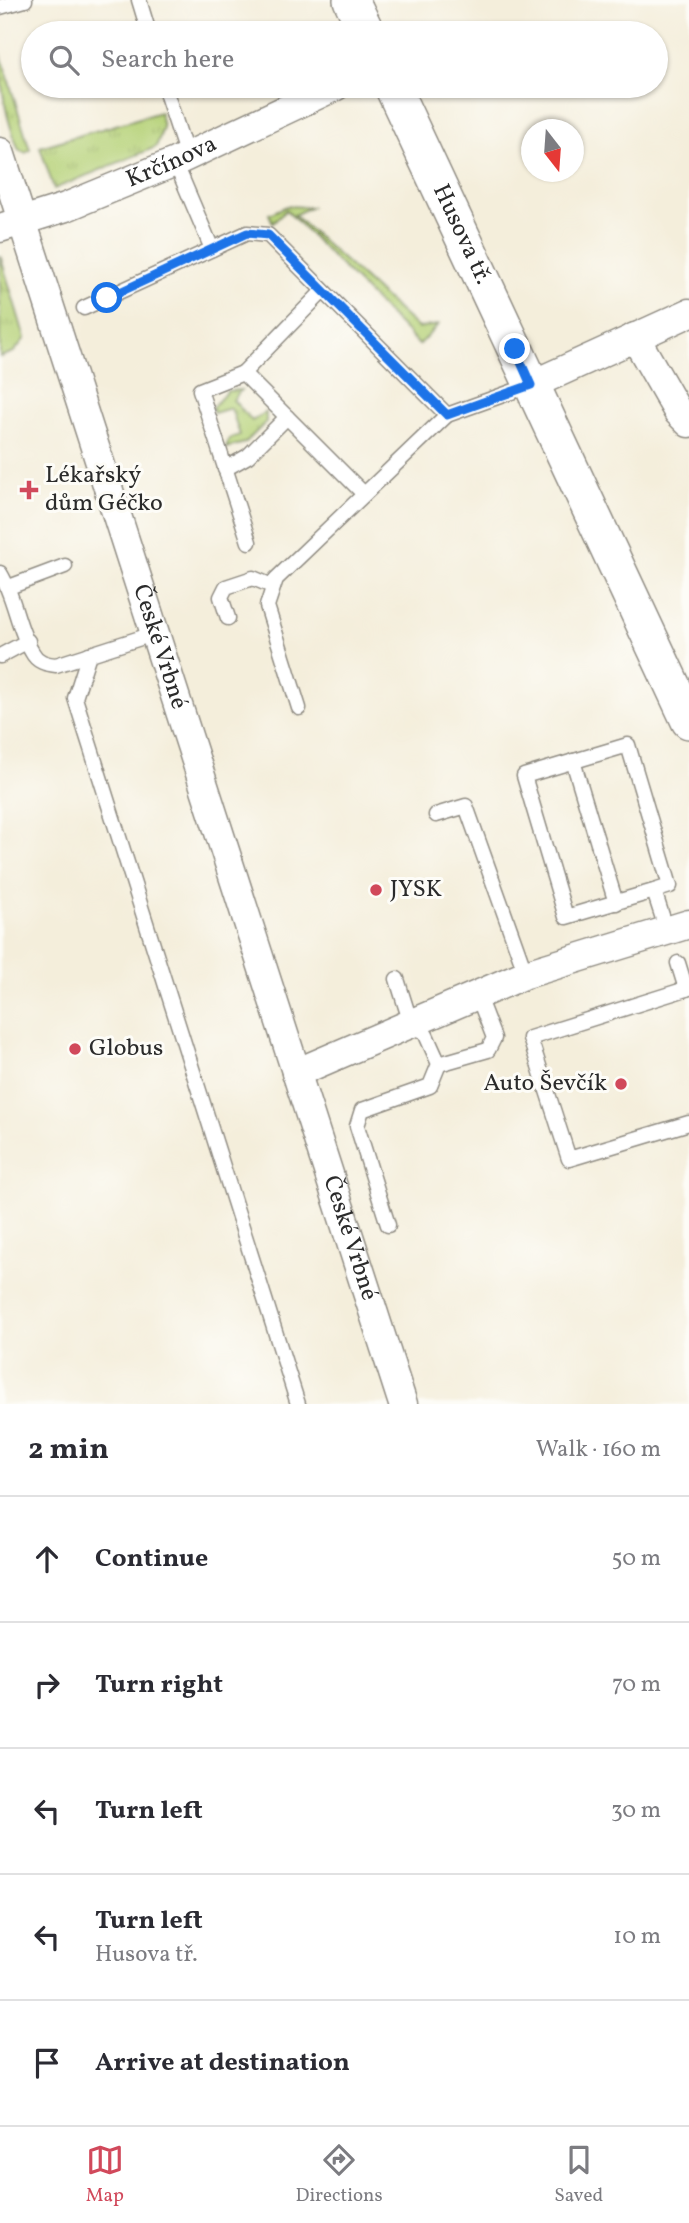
<!DOCTYPE html>
<meta charset="utf-8">
<style>
:root{--surface:#fff;--page:#f2f2f3;--text:#2b2b33;--muted:#7c7c81;--line:#e1e1e2;--accent:#d1495b}
body{margin:0;font-family:Vollkorn,serif;background:var(--page);color:var(--text)}
.compass{position:absolute;left:521px;top:119px;width:63px;height:63px;border-radius:50%;background:var(--surface);box-shadow:0 2px 5px #0004;rotate:163deg}
.stop{position:absolute;width:21px;height:21px;margin:-16px;border:5px solid #1a73e8;border-radius:50%;background:#fff}
.stop.end{background:#1a73e8;border-color:#fff;box-shadow:0 2px 7px #0008}
.list{margin:0;padding:0;list-style:none}
h2{display:flex;justify-content:space-between;align-items:center;height:91px;margin:0;padding:0 28px;font-size:30px}
h2 small{font-size:23px;font-weight:400;color:var(--muted)}
.list li{display:grid;grid-template-columns:46px 1fr auto;gap:21px;align-items:center;box-sizing:border-box;height:126px;padding:0 28px;border-top:2px solid var(--line)}
.list b{display:block;font-size:26px;white-space:nowrap}
.list p{margin:0;font-size:23px;white-space:nowrap;color:var(--muted)}
.list em{font-size:23px;font-style:normal;color:var(--muted)}
.icon{flex:none;width:38px;height:38px;fill:none;stroke:currentColor;stroke-width:2;stroke-linecap:round;stroke-linejoin:round}
.map{position:relative;flex:none;width:689px;height:1404px;overflow:hidden}
.search{position:absolute;background:var(--surface);box-shadow:0 2px 5px #0004;left:21px;right:21px;top:21px;height:77px;display:flex;align-items:center;gap:18px;box-sizing:border-box;padding:0 24px;border-radius:38px;color:var(--muted);font-size:26px}
.sheet{height:721px;background:var(--surface)}
nav{display:flex;justify-content:space-around;align-items:center;box-sizing:border-box;height:98px;border-top:2px solid var(--line);background:var(--surface);font-size:19px;color:var(--muted)}
nav a{display:grid;justify-items:center;gap:4px}
nav .on{color:var(--accent)}
.map>svg:first-child{display:block}
.grass{fill:url(#grass-tufts);stroke:#707e52;stroke-width:2}
.lines{fill:none;stroke-linecap:round;stroke-linejoin:round}
.service-casing{stroke:#908c83;stroke-width:17}
.minor-casing{stroke:#908c83;stroke-width:31}
.tertiary-casing{stroke:#908c83;stroke-width:38}
.service{stroke:#fff;stroke-width:14}
.minor{stroke:#fff;stroke-width:28}
.tertiary{stroke:#fff;stroke-width:35}
.route{stroke:#1a73e8;stroke-width:9}
.poi-dot{fill:#d1495b;stroke:#fdfcf7;stroke-width:2.5}
.labels{text-anchor:middle;dominant-baseline:central;stroke-width:6;stroke-linejoin:round;paint-order:stroke}
.street-label{font-size:24px;fill:#2b2b2b;stroke:#fdfcf7}
.poi-label{font-size:24px;fill:#2b2b2b;stroke:#fdfcf7;text-anchor:start}
</style>
<div class="map">
<svg width="689" height="1404" viewBox="0 0 689 1404">
<defs>
<pattern id="grass-tufts" width="24" height="20" patternUnits="userSpaceOnUse" patternTransform="scale(1.75)"><rect width="24" height="20" fill="#b6d278"/><path d="M3 7l-1-3M5 7V3M7 7l1-3M15 17l-1-3M17 17v-4M19 17l1-3" fill="none" stroke="#9db468"/></pattern>
</defs>
<rect width="100%" height="100%" fill="#fdfcf7"/>
<filter id="ink" filterUnits="userSpaceOnUse"><feTurbulence type="fractalNoise" baseFrequency=".0143" numOctaves="2"/><feDisplacementMap in="SourceGraphic" scale="14" xChannelSelector="R" yChannelSelector="G"/><feConvolveMatrix kernelMatrix="1 2 1 2 8 2 1 2 1" color-interpolation-filters="sRGB"/></filter>
<filter id="wash" filterUnits="userSpaceOnUse"><feTurbulence type="fractalNoise" baseFrequency=".00686" numOctaves="4" result="noise"/><feDisplacementMap in="SourceGraphic" scale="28" xChannelSelector="R" yChannelSelector="G"/><feGaussianBlur stdDeviation="1.57" result="paint"/><feColorMatrix in="noise" values="0 0 0 0 0 0 0 0 0 0 0 0 0 0 0 0 0 1.4 0 .05"/><feComposite in="paint" operator="in"/></filter>
<g filter="url(#wash)">
<rect width="100%" height="100%" fill="#f4eedb"/>
<!-- grass -->
<g class="grass">
<path d="M0,52L30,150L25,153L19,150C5,117 0,87 0,52Z"/>
<path d="M160,112L163,128L156,147L54,189L40,147Z"/>
<path d="M287,206L310,207L294,215L418,328L438,325L419,345L286,210L273,223L269,214Z"/>
<path d="M0,255L25,338L14,352L0,357Z"/>
<path d="M241,390L233,400L252,421L266,412V422L245,443L226,448L229,439L240,435L231,408L214,413L212,408L227,391Z"/>
</g>
</g>
<g filter="url(#ink)">
<g class="lines">
<!-- service casing -->
<g class="service-casing">
<g id="service">
<path d="M139,0L149,33"/>
<path d="M0,7L25,0"/>
<path d="M164,86L187,156"/>
<path d="M175,162L212,249"/>
<path d="M84,308L247,233L268,235L447,415L531,385"/>
<path d="M243,373L323,291"/>
<path d="M225,469L248,456L287,417"/>
<path d="M249,542L200,390L243,373L364,494"/>
<path d="M0,573C15,597 17,628 32,652C37,662 46,664 56,665L153,634"/>
<path d="M9,587L65,566"/>
<path d="M228,618L221,597L226,587L253,578L272,586"/>
<path d="M89,654L75,698L298,1404"/>
<path d="M0,656L28,641"/>
<path d="M299,708L267,606L276,579L447,415"/>
<path d="M573,761L616,903"/>
<path d="M436,815L466,806L526,974"/>
<path d="M654,891L566,917L524,776L628,745L670,886L654,891L667,931"/>
<path d="M678,963L686,989L689,988"/>
<path d="M686,989L530,1038L569,1159L689,1123"/>
<path d="M439,1064L488,1050L494,1038L477,994"/>
<path d="M388,1225L357,1126L362,1110L430,1086L439,1064L426,1035L407,1011L397,979"/>
</g>
</g>
<!-- minor casing -->
<g class="minor-casing">
<g id="minor">
<path id="s1" d="M0,152L403,1404"/>
<path id="s2" d="M0,228L66,207L175,162L336,86"/>
<path d="M635,337L678,412L689,423"/>
<path d="M531,385L689,313"/>
<path d="M296,1073L526,974L689,924"/>
</g>
</g>
<!-- tertiary casing -->
<g class="tertiary-casing">
<g id="tertiary">
<path d="M351,0L367,33"/>
<path id="s3" d="M392,86L689,721"/>
</g>
</g>
<!-- service -->
<use href="#service" class="service"/>
<!-- minor -->
<use href="#minor" class="minor"/>
<!-- tertiary -->
<use href="#tertiary" class="tertiary"/>
</g>
</g>
<g class="lines" filter="url(#ink)">
<!-- route -->
<path class="route" d="M107,298L247,233L268,235L447,415L531,385L515,349"/>
</g>
<!-- markers -->
<g class="poi-dot">
<path d="M25.5 479.5h7v7h7v7h-7v7h-7v-7h-7v-7h7z"/>
<circle cx="376" cy="890" r="7"/>
<circle cx="75" cy="1049" r="7"/>
<circle cx="621" cy="1084" r="7"/>
</g>
<g class="labels">
<!-- street labels -->
<g class="street-label">
<text stroke="none"><textPath href="#s2" startOffset="184">Krčínova</textPath></text>
<text stroke="none"><textPath href="#s3" startOffset="164">Husova tř.</textPath></text>
<text stroke="none"><textPath href="#s1" startOffset="520">České Vrbné</textPath></text>
<text stroke="none"><textPath href="#s1" startOffset="1141">České Vrbné</textPath></text>
</g>
<!-- poi labels -->
<g class="poi-label">
<text x="45" y="476">Lékařský<tspan x="45" dy="28">dům Géčko</tspan></text>
<text x="390" y="890">JYSK</text>
<text x="89" y="1049">Globus</text>
<text x="607" y="1084" text-anchor="end">Auto Ševčík</text>
</g>
</g>
</svg>
<svg class="compass" viewBox="-18 -18 36 36"><path d="M0-13l5 13h-10z" fill="#e53935"/><path d="M0 13l5-13h-10z" fill="#7c7c81"/></svg>
<div class="stop" style="left:107px;top:298px"></div>
<div class="stop end" style="left:515px;top:349px"></div>
<div class="search"><svg class="icon" aria-label="search" viewBox="0 0 24 24"><circle cx="10" cy="10" r="6"/><path d="M15 15l6 6"/></svg>Search here</div>
</div>
<section class="sheet">
<h2>2 min<small>Walk · 160 m</small></h2>
<ul class="list">
<li><svg class="icon" aria-label="ahead" viewBox="0 0 24 24"><path d="M12 20V5M6 11l6-6 6 6"/></svg><div><b>Continue</b></div><em>50 m</em></li>
<li><svg class="icon" aria-label="right" viewBox="0 0 24 24"><path d="M7 20v-9h11M14 6l5 5-5 5"/></svg><div><b>Turn right</b></div><em>70 m</em></li>
<li><svg class="icon" aria-label="left" viewBox="0 0 24 24"><path d="M17 20v-9H6M10 6l-5 5 5 5"/></svg><div><b>Turn left</b></div><em>30 m</em></li>
<li><svg class="icon" aria-label="left" viewBox="0 0 24 24"><path d="M17 20v-9H6M10 6l-5 5 5 5"/></svg><div><b>Turn left</b><p>Husova tř.</p></div><em>10 m</em></li>
<li><svg class="icon" aria-label="arrive" viewBox="0 0 24 24"><path d="M6 21V4h12l-3 4 3 4H6"/></svg><div><b>Arrive at destination</b></div></li>
</ul>
</section>
<nav>
<a class="on"><svg class="icon" aria-label="map" viewBox="0 0 24 24"><path d="M3 6l6-2 6 2 6-2v14l-6 2-6-2-6 2zM9 4v14M15 6v14"/></svg>Map</a>
<a><svg class="icon" aria-label="directions" viewBox="0 0 24 24"><path d="M12 3l9 9-9 9-9-9zM9 14v-3h6M13 9l2 2-2 2"/></svg>Directions</a>
<a><svg class="icon" aria-label="saved" viewBox="0 0 24 24"><path d="M7 4h10v16l-5-4-5 4z"/></svg>Saved</a>
</nav>
